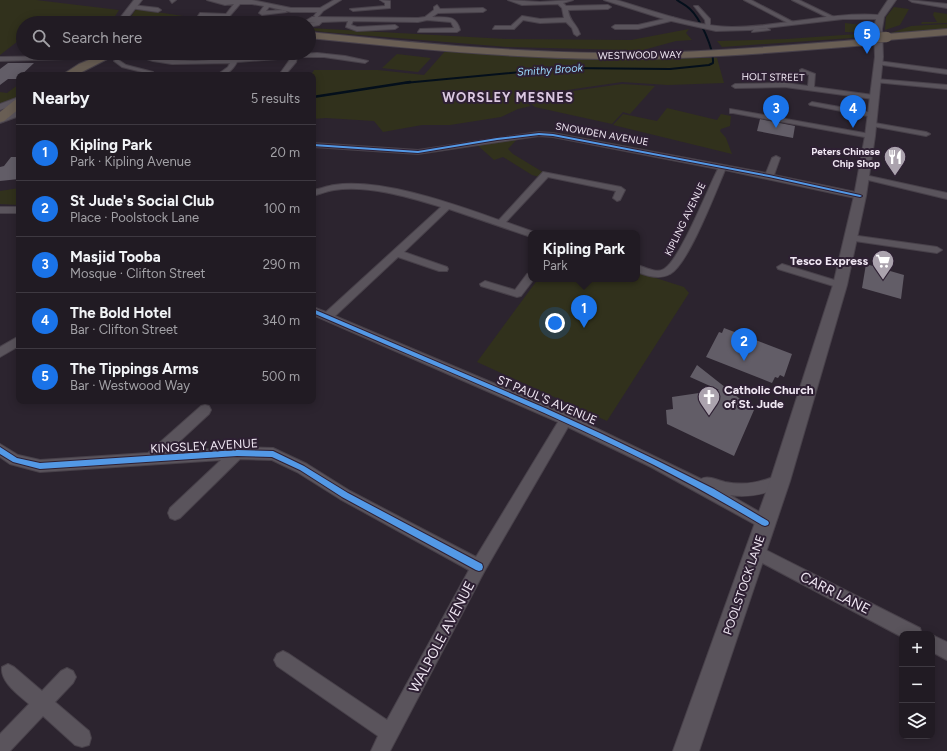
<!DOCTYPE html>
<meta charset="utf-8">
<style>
:root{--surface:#211b23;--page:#2d2830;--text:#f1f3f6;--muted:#a2a1a6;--line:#3e3941;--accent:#1a73e8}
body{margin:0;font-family:Figtree,sans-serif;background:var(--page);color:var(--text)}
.controls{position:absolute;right:12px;bottom:12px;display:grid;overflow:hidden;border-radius:8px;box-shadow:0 2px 10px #0003}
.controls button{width:36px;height:36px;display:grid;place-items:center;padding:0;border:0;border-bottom:1px solid var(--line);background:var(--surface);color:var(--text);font:20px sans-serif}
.you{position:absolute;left:555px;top:323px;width:14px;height:14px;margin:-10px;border:3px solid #fff;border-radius:50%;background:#1a73e8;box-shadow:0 0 0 6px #1a73e833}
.badge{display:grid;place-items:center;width:26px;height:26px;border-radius:50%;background:var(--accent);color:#fff;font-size:13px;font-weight:700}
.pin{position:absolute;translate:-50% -33px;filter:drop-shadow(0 1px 2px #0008)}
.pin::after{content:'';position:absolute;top:21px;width:14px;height:12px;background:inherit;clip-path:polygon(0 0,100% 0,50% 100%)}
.popup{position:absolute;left:528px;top:230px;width:112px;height:52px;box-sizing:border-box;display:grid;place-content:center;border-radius:8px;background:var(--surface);filter:drop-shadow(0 1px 3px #0005);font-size:13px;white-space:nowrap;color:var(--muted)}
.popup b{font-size:15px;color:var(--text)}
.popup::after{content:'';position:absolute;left:50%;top:100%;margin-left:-8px;border:8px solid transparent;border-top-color:var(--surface)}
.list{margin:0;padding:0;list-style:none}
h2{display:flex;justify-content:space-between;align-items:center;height:52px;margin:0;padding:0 16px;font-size:17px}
h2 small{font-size:13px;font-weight:400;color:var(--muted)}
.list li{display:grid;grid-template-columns:26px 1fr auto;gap:12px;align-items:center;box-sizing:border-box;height:56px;padding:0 16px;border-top:1px solid var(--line)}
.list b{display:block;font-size:15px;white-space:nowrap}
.list p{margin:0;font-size:13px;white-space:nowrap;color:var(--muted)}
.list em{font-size:13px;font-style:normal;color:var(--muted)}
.icon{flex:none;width:22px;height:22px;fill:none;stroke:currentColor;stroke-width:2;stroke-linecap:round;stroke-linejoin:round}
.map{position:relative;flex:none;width:947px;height:751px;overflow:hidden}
.search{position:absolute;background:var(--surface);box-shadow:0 2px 10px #0003;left:16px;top:16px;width:300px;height:44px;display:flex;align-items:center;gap:10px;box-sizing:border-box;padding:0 14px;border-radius:22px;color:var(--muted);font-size:15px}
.panel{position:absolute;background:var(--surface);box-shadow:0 2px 10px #0003;left:16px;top:72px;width:300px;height:332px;border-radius:8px}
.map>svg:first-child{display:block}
.green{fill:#31311c}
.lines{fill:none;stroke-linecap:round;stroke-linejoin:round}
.stream-far1{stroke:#040f1b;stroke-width:2}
.stream{stroke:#040f1b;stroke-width:2.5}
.building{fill:#625d67}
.street-casing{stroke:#48414a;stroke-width:2}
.secondary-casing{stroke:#48414a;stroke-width:2}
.highway-casing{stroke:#48414a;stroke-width:2}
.street{fill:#5a545c;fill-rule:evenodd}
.secondary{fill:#5a545c;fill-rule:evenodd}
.highway{fill:#695e54;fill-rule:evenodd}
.highway-bridge-casing{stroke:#48414a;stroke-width:11;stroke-linecap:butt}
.highway-bridge{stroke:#695e54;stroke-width:10}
.cycleway-casing{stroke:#2e2033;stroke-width:2}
.cycleway{fill:#5399e6;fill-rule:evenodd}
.labels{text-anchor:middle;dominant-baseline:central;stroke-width:4;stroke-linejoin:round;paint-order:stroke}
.far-street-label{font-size:10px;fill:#f0e7f3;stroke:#2e2033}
.far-poi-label{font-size:10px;font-weight:bold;fill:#f0e7f3;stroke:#2e2033;text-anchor:end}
.far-water-label{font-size:11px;font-style:italic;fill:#9adafc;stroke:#2e2033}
.poi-label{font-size:12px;font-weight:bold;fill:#f0e7f3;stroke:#2e2033;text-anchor:end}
.street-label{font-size:12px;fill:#f0e7f3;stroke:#2e2033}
.far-district-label{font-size:13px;font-weight:bold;letter-spacing:1px;fill:#dbc8e1;stroke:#2e2033}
.near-street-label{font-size:14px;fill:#f0e7f3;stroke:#2e2033}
</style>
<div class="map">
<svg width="947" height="751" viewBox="0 0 947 751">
<rect width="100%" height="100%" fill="#2c242f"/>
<!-- green -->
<g class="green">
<path d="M0,0H36L119,10L114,18L107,23H23V41H18L0,55Z"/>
<path d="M894,7L909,9L900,25L885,30L886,17Z"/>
<path d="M136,9L190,17L178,23H127Z"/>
<path d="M934,12L947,14V23L921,24L922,22H937L933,15Z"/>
<path d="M845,23L870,26L871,33L845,32Z"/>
<path d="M947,24V31L888,34L911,26Z"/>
<path d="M309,28L506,39L631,40L689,29L686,33L692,40L676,41L643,50H628L507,47L324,32L309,30Z"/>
<path d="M857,34H865L866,37L722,47L717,41L787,39Z"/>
<path d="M446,50L629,58H717L724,83L668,85L622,82L520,97L531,106L518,109L501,117L450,125H422L383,132L374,121L326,118L313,119V75H311L314,70H378L424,75Z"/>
<path d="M397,54L431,58L418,72L382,68Z"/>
<path d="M19,84V96L0,105V92L7,93Z"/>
<path d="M622,84L655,86L630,114L623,112L612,124L535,107L523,98Z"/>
<path d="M667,108L717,120L721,114L731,116L730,126L721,129L720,131L726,138L732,154L613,125L623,114L657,121Z"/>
<path d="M520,136L508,149L513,154L546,174L543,178L532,175L503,157L494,160L475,143Z"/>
<path d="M19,188V205L0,204V191Z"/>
<path d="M637,272L684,287L689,293L607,421L477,362L538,279H637Z"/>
</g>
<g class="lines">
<!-- stream-far1 -->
<path class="stream-far1" d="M404,83L564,68L670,69L709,65L713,63C714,49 700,18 690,9C686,5 681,3 677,0"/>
<!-- stream -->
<path class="stream" d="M313,97L410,82"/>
</g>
<!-- building -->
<g class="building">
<path d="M8,63H34L17,79H8L0,85V69Z"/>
<path d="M760,119L795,126L793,138L757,131Z"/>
<path d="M11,157H19V179L0,181V167L4,166Z"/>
<path d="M866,264L904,275L901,299L862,288Z"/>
<path d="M724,328L792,354L784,377L780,375L778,378L775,377L772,383L706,357L719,332L722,333Z"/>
<path d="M697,365L754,410L734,456L667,424L666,410L673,409L672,397L719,390L690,377Z"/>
</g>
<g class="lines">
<!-- street casing -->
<g class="street-casing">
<g id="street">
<path d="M170,0H176L172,3Z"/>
<path d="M207,0H252L291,8H320L334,0H341L323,11L317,18L314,16L317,12H291L269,7L266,11L284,10L287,12L262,15L259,13L264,6L252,4H240L228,18L198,16L200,13L226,14L234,4L225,5Z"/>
<path d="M380,0L390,1V8L353,11L350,9L385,6V3Z"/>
<path d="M508,0L540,2L573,0L563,3L566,6L608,5L611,7L608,9L568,10C570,23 576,22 580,34L577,36L574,34L572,28L566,22L540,23L523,20L514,29H493L495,26H511L522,16L540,19L564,18L562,8L558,4L522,5Z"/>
<path d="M744,0H751L795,23L790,24Z"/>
<path d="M792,0H799L836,18L831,19Z"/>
<path d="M909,0L947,4V8L912,2Z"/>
<path d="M132,5L158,8L161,10L158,12L130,8Z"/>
<path d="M437,5L440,9L483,8L486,10L483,12L438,13L432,17C446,18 456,14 460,30L457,32H418L420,29L454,28L451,22L427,20L418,22L353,21L351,25L357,27L395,25L398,27L395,29L357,31L346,27L348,21L322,22L319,25L309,27V23L316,22L302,23L312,17L418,18L425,17L434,10V7Z"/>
<path d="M694,6H698L710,19V28H706L705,20Z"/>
<path d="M673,17L675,20L638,29H615L612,27L615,25H638Z"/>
<path d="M754,29L767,28L770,30L752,32Z"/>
<path d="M115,53H143L154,57L172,60L195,61L317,53L345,56L368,61L365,63L324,57H297L296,62L285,75H279L291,58L237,62C232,71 227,75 217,75L228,67L230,63L172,64L153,61L141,57L113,56V54Z"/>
<path d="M63,56L66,58L65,59L0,61V57Z"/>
<path d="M117,59L126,65L153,72L150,74L122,67L114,61Z"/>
<path d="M878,61L947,70V74L876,64V62Z"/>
<path d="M802,69L815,74L814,87L873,95L876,97L873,99L785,87L735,88L732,86L735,84L785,83L808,86L809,75L800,72V70Z"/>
<path d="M876,79L947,85V89L874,82V80Z"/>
<path d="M812,102L873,113L877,115L873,117L810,105L809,104Z"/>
<path d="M730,109L870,134L874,136L870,138L733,113H730Z"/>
<path d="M869,122L926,132L930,134L926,136L872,126H869Z"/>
<path d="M539,132L553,133L766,173L772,158L776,156L780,158L774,175L860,193L864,196L860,199L725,170C716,191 688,265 670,274C660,280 647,276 637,272V265C645,267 656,274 664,269C680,260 708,188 718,169L553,137L539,136L418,154L313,147V143L418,150Z"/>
<path d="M543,172L621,187L625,190L620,200L617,201L613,198L616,191L548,177L506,222L534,232L531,233V237L449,209L404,252L447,267L448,269L447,271H439L398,257L335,316L571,416L701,479C708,475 717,480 725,482C747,486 759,482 780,475L785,477L787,481L785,485C767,494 750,498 730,495L770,518L772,523L770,528L765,530L651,467L568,427L484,572L390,751H371L378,736L277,666L274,660L277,654L283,651L289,654L387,720L469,570L340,499L297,472L272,460L240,459L180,518L175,520L170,518L168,513L170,508L221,460L40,472L10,464L0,457V444L18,455L40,460L148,453L201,406L205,405L209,406L211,410L209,414L168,452L237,447L273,448L307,464L350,491L476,557L558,422L313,315V307L326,312L441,207C408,197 369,185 334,190C327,191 320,194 313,196V190C320,189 327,186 334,185C382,178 453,204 499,220Z"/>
<path d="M860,174L947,193V199L860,178Z"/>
<rect x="0" y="207" width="19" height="6"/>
<path d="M851,235L937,247L942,250L937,253L848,240V236Z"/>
<path d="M782,264L844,283L845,285L840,288L778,269L777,267Z"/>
<path d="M531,273V279H534L521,296L517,297L481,286L480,284L485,281L515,290L527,274Z"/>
<path d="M19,336V346L0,357V347Z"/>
<path d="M756,545L920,628L922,634H902V637L751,557L748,552L751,547Z"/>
<path d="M932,635L947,642V660L932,652Z"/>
<path d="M8,664L14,667L42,691L61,671L67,668L73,671L76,677L73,683L55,702L89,731L91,738L89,745L82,747L75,745L43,716L10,751H0V734L29,704C19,695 0,682 2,667Z"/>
</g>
</g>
<!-- secondary casing -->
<g class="secondary-casing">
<g id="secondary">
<path d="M134,0H142L124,23H116Z"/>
<path d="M604,0H616C654,11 692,26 732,27C781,27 828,12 878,15L888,0H896L884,17L882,29L883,57L875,136L866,196L847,285L790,481L699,751H673L770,481L833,285L854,196L865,136L875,57L874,29L876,19H843L750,30L716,31L667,20Z"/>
<path d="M19,97V103L0,110V104Z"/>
<path d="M19,108V116L0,123V117Z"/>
</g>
</g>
<!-- highway casing -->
<g class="highway-casing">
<g id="highway">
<path d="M947,29V35L887,40L882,37L887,34Z"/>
<path d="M309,32C407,42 505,52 604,53C692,54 781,46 869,39L874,42L869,45C781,52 692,60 604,59C505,58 407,48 309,38Z"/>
<path d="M106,53H114L115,55L76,75H62L79,64Z"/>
<path d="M19,99V109L4,121L0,122V112L15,100Z"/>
</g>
</g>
<!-- street -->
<use href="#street" class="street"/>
<!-- secondary -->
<use href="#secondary" class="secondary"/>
<!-- highway -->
<use href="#highway" class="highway"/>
<!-- highway-bridge casing -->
<g class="highway-bridge-casing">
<path id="highway-bridge" d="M868,38L887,37"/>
</g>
<!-- highway-bridge -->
<use href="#highway-bridge" class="highway-bridge"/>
<!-- cycleway casing -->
<g class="cycleway-casing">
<g id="cycleway">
<path d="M539,133L553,134L769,175L860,195L862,196L860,197L769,177L553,136L539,135L497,140L418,153L313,146V144L418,151L497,138Z"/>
<path d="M313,309L545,408L602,434L658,461L714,489L768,521L769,523L768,525L765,526L762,525C727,504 691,484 654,465C543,409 427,363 313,313Z"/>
<path d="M0,447L17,458L40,463L237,450L273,451L304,466L348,493L482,564L483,567L482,570L479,571L476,570L342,497L300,470L272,457L237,456L40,469L13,462L0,454Z"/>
</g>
</g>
<!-- cycleway -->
<use href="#cycleway" class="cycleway"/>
</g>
<!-- icons -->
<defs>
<g id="restaurant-pin" transform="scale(1.15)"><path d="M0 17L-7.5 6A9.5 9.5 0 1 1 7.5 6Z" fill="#aba3ae" stroke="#2e2033"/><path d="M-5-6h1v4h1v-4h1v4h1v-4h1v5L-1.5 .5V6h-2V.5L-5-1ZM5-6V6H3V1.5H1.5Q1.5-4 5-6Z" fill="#fff"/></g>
<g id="supermarket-pin" transform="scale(1.15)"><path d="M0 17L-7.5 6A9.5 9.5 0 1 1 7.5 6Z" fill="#aba3ae" stroke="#2e2033"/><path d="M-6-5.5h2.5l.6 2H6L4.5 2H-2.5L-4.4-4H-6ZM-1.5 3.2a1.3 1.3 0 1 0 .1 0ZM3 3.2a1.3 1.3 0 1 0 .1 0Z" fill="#fff"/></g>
<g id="church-pin" transform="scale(1.15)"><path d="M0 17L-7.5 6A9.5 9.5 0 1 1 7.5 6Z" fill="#aba3ae" stroke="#2e2033"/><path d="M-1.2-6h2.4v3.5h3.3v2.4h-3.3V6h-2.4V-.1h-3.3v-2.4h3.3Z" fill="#fff"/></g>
</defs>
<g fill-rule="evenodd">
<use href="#restaurant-pin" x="895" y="157"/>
<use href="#supermarket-pin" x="883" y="261"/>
<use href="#church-pin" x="709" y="397"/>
</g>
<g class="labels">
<!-- far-street labels -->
<g class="far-street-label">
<text transform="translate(640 55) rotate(-1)">WESTWOOD WAY</text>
<text transform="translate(773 77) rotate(1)">HOLT STREET</text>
<text transform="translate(602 134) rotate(10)">SNOWDEN AVENUE</text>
<text transform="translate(685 219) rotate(-64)">KIPLING AVENUE</text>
</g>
<!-- far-poi labels -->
<g class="far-poi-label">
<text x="880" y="151">Peters Chinese<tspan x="880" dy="12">Chip Shop</tspan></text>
</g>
<!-- far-water labels -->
<g class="far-water-label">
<text transform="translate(550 70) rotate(-4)">Smithy Brook</text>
</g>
<!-- poi labels -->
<g class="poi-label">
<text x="868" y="261">Tesco Express</text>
<text x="724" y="390" text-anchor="start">Catholic Church<tspan x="724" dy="14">of St. Jude</tspan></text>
</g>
<!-- street labels -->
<g class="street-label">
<text transform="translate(547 400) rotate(23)">ST PAUL'S AVENUE</text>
<text transform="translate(204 446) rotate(-3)">KINGSLEY AVENUE</text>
<text transform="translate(744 585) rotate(-71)">POOLSTOCK LANE</text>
</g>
<!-- far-district labels -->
<g class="far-district-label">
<text x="508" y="97">WORSLEY MESNES</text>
</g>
<!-- near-street labels -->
<g class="near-street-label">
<text transform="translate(835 593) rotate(27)">CARR LANE</text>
<text transform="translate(442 637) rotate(-62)">WALPOLE AVENUE</text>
</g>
</g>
</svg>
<div class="controls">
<button>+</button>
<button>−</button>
<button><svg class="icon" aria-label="layers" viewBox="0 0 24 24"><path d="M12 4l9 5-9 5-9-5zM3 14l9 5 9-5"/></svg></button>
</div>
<div class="you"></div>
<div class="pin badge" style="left:584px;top:328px">1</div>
<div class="popup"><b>Kipling Park</b>Park</div>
<div class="pin badge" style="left:744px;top:361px">2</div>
<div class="pin badge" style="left:776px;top:128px">3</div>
<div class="pin badge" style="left:853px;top:128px">4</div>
<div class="pin badge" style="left:867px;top:54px">5</div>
<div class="search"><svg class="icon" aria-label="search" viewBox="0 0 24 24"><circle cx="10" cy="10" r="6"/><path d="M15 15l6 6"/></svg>Search here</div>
<section class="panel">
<h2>Nearby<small>5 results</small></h2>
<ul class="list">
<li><span class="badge">1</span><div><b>Kipling Park</b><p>Park · Kipling Avenue</p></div><em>20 m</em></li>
<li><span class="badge">2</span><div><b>St Jude's Social Club</b><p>Place · Poolstock Lane</p></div><em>100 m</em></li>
<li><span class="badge">3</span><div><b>Masjid Tooba</b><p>Mosque · Clifton Street</p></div><em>290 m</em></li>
<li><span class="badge">4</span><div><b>The Bold Hotel</b><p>Bar · Clifton Street</p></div><em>340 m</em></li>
<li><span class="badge">5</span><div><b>The Tippings Arms</b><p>Bar · Westwood Way</p></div><em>500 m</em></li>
</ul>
</section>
</div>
